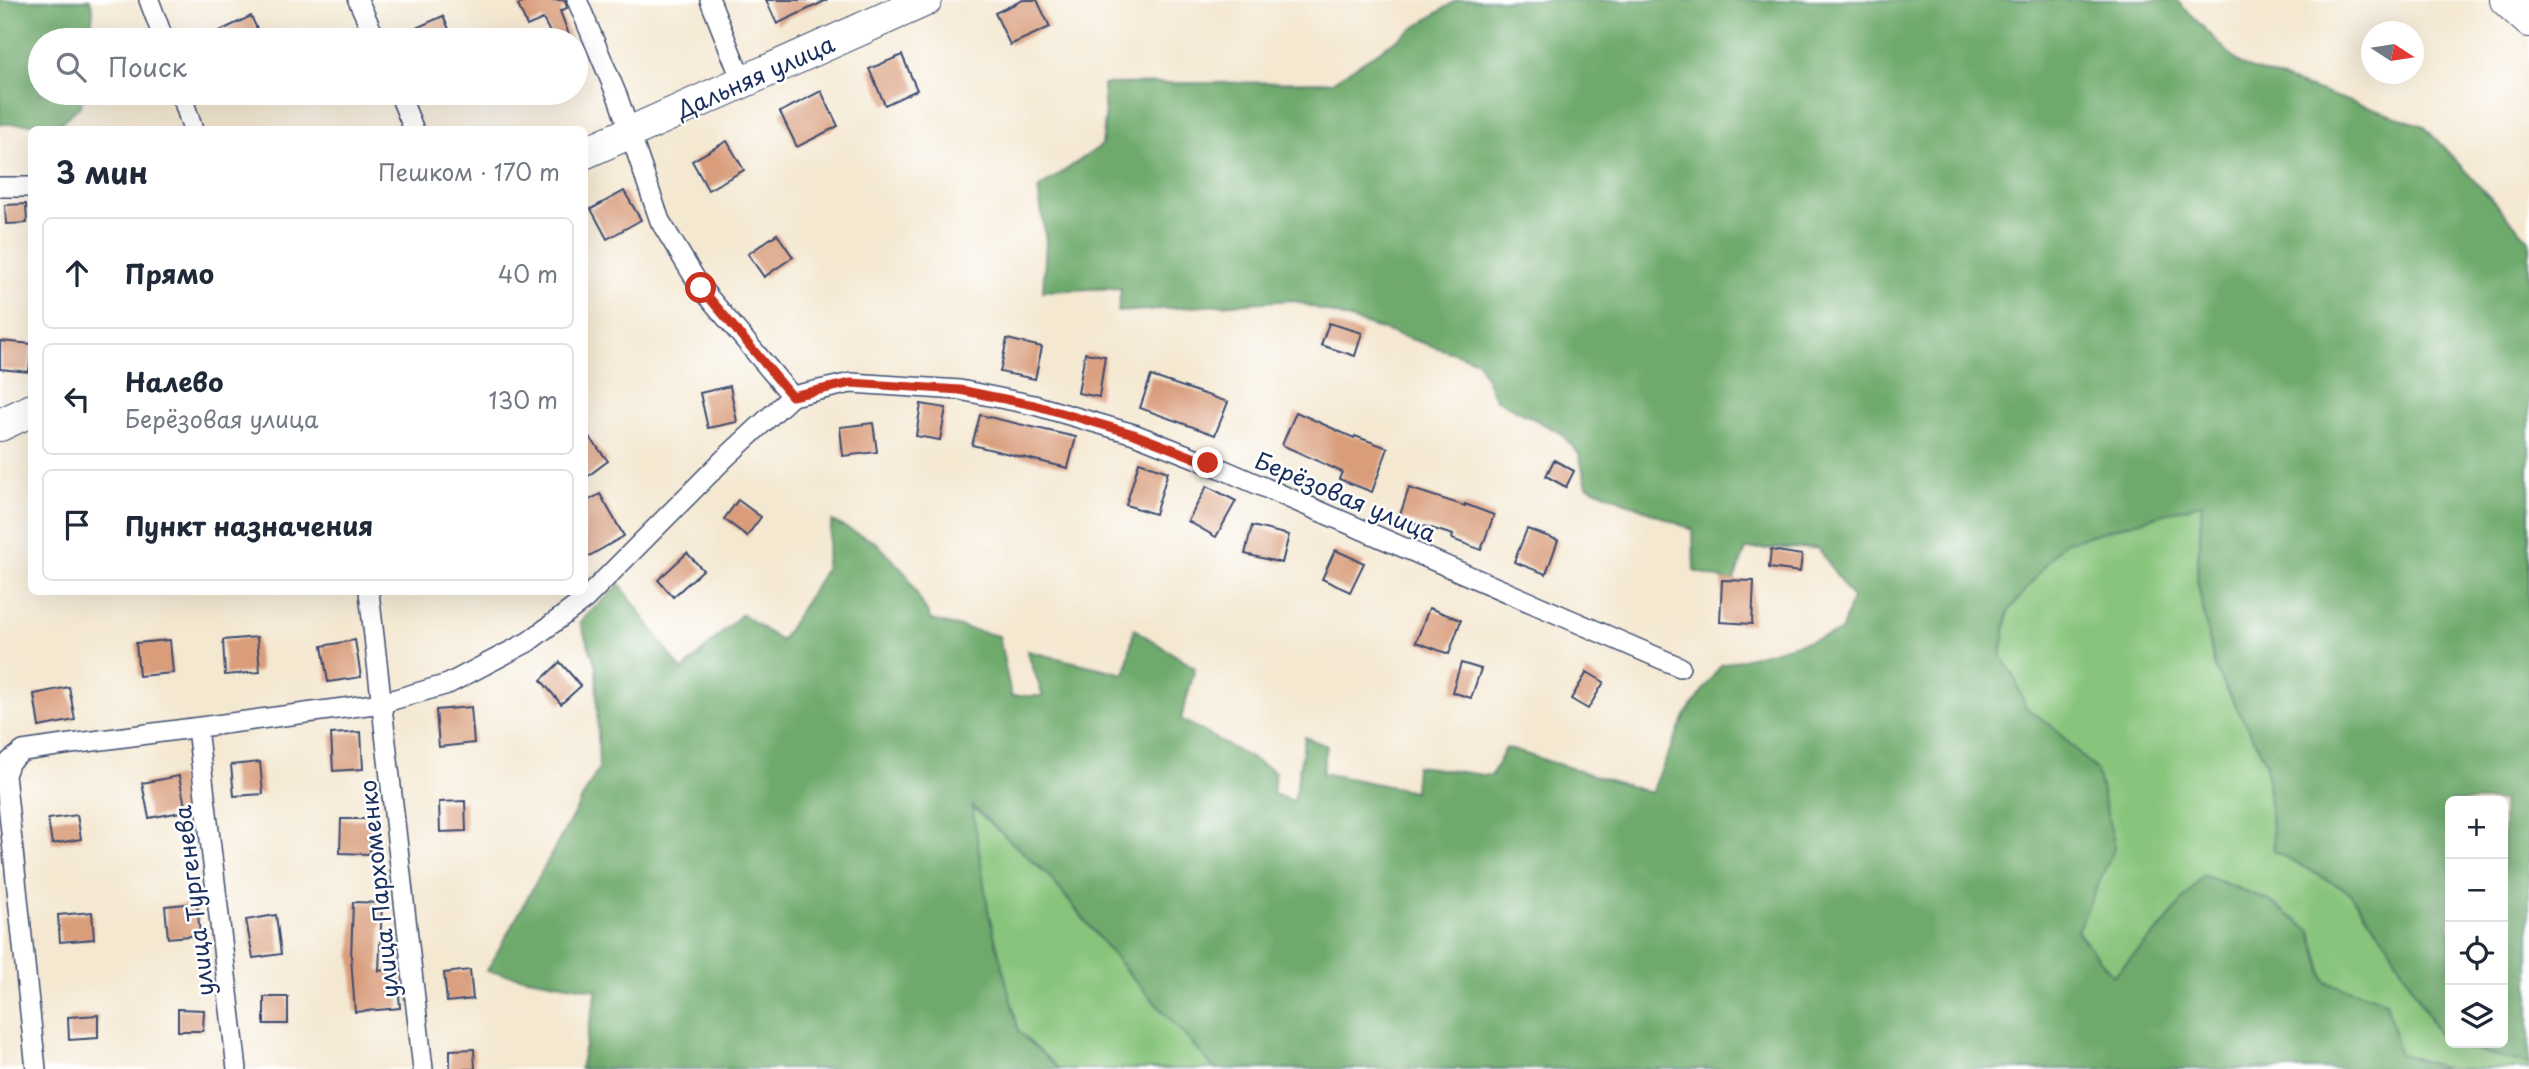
<!DOCTYPE html>
<html lang="ru">
<meta charset="utf-8">
<style>
:root{--surface:#fff;--page:#f6f6f7;--text:#1f2937;--muted:#747a83;--line:#e0e1e3}
body{margin:0;font-family:"Playpen Sans",sans-serif;background:var(--page);color:var(--text)}
.controls{position:absolute;right:21px;bottom:21px;display:grid;overflow:hidden;border-radius:10px;box-shadow:0 7px 28px #0002}
.controls button{width:63px;height:63px;display:grid;place-items:center;padding:0;border:0;border-bottom:2px solid var(--line);background:var(--surface);color:var(--text);font:35px sans-serif}
.compass{position:absolute;left:2361px;top:21px;width:63px;height:63px;border-radius:50%;background:var(--surface);box-shadow:0 7px 28px #0002;rotate:102deg}
.stop{position:absolute;width:21px;height:21px;margin:-16px;border:5px solid #c8321e;border-radius:50%;background:#fff}
.stop.end{background:#c8321e;border-color:#fff;box-shadow:0 2px 7px #0008}
.list{margin:0;padding:0;list-style:none}
h2{display:flex;justify-content:space-between;align-items:center;height:91px;margin:0;padding:0 28px;font-size:30px}
h2 small{font-size:23px;font-weight:400;color:var(--muted)}
.list li{display:grid;grid-template-columns:46px 1fr auto;gap:21px;align-items:center;box-sizing:border-box;height:112px;margin:0 14px 14px;padding:0 14px;border:2px solid var(--line);border-radius:10px}
.list b{display:block;font-size:26px;white-space:nowrap}
.list p{margin:0;font-size:23px;white-space:nowrap;color:var(--muted)}
.list em{font-size:23px;font-style:normal;color:var(--muted)}
.icon{flex:none;width:38px;height:38px;fill:none;stroke:currentColor;stroke-width:2;stroke-linecap:round;stroke-linejoin:round}
.map{position:relative;flex:none;width:2529px;height:1069px;overflow:hidden}
.search{position:absolute;background:var(--surface);box-shadow:0 7px 28px #0002;left:28px;top:28px;width:560px;height:77px;display:flex;align-items:center;gap:18px;box-sizing:border-box;padding:0 24px;border-radius:38px;color:var(--muted);font-size:26px}
.panel{position:absolute;background:var(--surface);box-shadow:0 7px 28px #0002;left:28px;top:126px;width:560px;height:469px;border-radius:10px}
.map>svg:first-child{display:block}
.green{fill:#88c57c;stroke:#527a6d;stroke-width:2}
.forest{fill:#6eaa6c;stroke:#446c65;stroke-width:2;fill-rule:evenodd}
.building{fill:#d99d7c}
.lines{fill:none;stroke-linecap:round;stroke-linejoin:round}
.street-casing{stroke:#3c4b6f;stroke-width:22}
.primary-casing{stroke:#3c4b6f;stroke-width:34}
.street{stroke:#fff;stroke-width:19}
.primary{stroke:#fff;stroke-width:32}
.route{stroke:#c8321e;stroke-width:9}
.labels{text-anchor:middle;dominant-baseline:central;stroke-width:5;stroke-linejoin:round;paint-order:stroke}
.street-label{font-size:23px;fill:#1b2f5e;stroke:#fff}
</style>
<div class="map">
<svg width="2529" height="1069" viewBox="0 0 2529 1069">
<rect width="100%" height="100%" fill="#fff"/>
<filter id="ink" filterUnits="userSpaceOnUse"><feTurbulence type="fractalNoise" baseFrequency=".0143" numOctaves="2"/><feDisplacementMap in="SourceGraphic" scale="14" xChannelSelector="R" yChannelSelector="G"/><feConvolveMatrix kernelMatrix="1 2 1 2 8 2 1 2 1" color-interpolation-filters="sRGB"/></filter>
<filter id="wash" filterUnits="userSpaceOnUse"><feTurbulence type="fractalNoise" baseFrequency=".00686" numOctaves="4" result="noise"/><feDisplacementMap in="SourceGraphic" scale="28" xChannelSelector="R" yChannelSelector="G"/><feGaussianBlur stdDeviation="1.57" result="paint"/><feColorMatrix in="noise" values="0 0 0 0 0 0 0 0 0 0 0 0 0 0 0 0 0 1.4 0 .05"/><feComposite in="paint" operator="in"/></filter>
<g filter="url(#wash)">
<rect width="100%" height="100%" fill="#f4e8d1"/>
<!-- green -->
<g class="green">
<path d="M2202,503L2197,580L2215,668L2266,761L2274,851L2348,891L2387,942L2443,1043L2529,1064V1069H2446L2399,1053L2386,1001L2325,982L2311,931L2203,875L2162,927L2113,976L2076,931L2115,847L2052,726L2026,708L2013,674L2001,656L2008,612L2063,543Z"/>
<path d="M971,806L1048,875L1123,967L1215,1069H1059L1019,1032L989,915Z"/>
</g>
<!-- forest -->
<g class="forest">
<path d="M0,0H90L93,10L90,40H40V93H83L81,105L61,123L0,124Z"/>
<path d="M1457,0H2176L2241,65L2424,126L2529,240V1064L2444,1043L2387,942L2348,891L2274,851L2266,761L2215,668L2197,579L2202,503L2063,543L2008,612L2001,656L2013,674L2026,708L2052,726L2097,771L2115,847L2077,931L2113,976L2162,927L2203,875L2268,900L2311,931L2325,982L2386,1001L2399,1053L2446,1069H1215L1123,967L1048,875L972,806L989,915L1019,1032L1059,1069H580L597,990L487,971L599,768L596,666L580,622L620,584L682,671L742,614L781,641L825,570L832,521L877,543L906,574L931,620L999,636L1011,696H1043L1027,651L1125,674L1134,629L1195,668L1181,719L1275,772L1273,794L1294,801L1305,737L1327,746L1322,773L1414,791L1416,766L1491,776L1506,748L1651,793L1686,714L1721,665L1841,632L1852,598L1818,548L1746,549L1733,582L1694,571L1693,530L1587,486L1579,454L1561,433L1495,399L1478,361L1292,300L1118,312L1121,288L1043,291L1046,241L1038,189L1102,145L1105,118L1103,84L1332,82ZM2450,801H2503V1043H2450Z"/>
</g>
<g id="blocks">
<!-- building -->
<g class="building">
<path d="M528,0H565L567,8L560,11L571,40H554L543,19L527,26L518,5Z"/>
<path d="M766,0H827L777,24Z"/>
<path d="M1023,0H1037L1050,27L1010,45L995,13Z"/>
<path d="M251,16L260,35L250,40H201Z"/>
<path d="M443,16L454,40H389Z"/>
<path d="M902,55L917,90L885,105L869,69Z"/>
<path d="M821,91L838,126L797,147L780,112Z"/>
<path d="M727,141L744,170L708,190L692,161Z"/>
<path d="M624,191L641,220L607,239L591,209Z"/>
<path d="M26,204L27,223L6,224L5,205Z"/>
<path d="M777,234L793,257L764,277L748,254Z"/>
<path d="M1329,323L1362,333L1355,356L1321,345Z"/>
<path d="M1007,339L1042,347L1035,379L1000,372Z"/>
<path d="M0,341L32,344L29,372L0,369Z"/>
<path d="M1085,353L1105,356L1099,397L1078,393Z"/>
<path d="M1151,376L1228,402L1215,435L1140,408Z"/>
<path d="M730,386L737,422L708,428L700,393Z"/>
<path d="M921,404L946,408L940,440L916,436Z"/>
<path d="M1296,412L1354,438L1355,436L1388,448L1372,492L1339,479L1342,472L1282,445Z"/>
<path d="M980,415L1076,437L1068,468L972,445Z"/>
<path d="M873,423L877,452L843,456L840,427Z"/>
<path d="M584,430L608,461L584,479Z"/>
<path d="M1554,460L1574,471L1566,487L1546,476Z"/>
<path d="M1139,462L1168,472L1155,514L1126,505Z"/>
<path d="M1207,486L1236,501L1216,537L1188,521Z"/>
<path d="M1409,488L1465,506V504L1494,515L1481,550L1452,539L1453,535L1399,518Z"/>
<path d="M600,494L624,536L584,559V503Z"/>
<path d="M738,500L761,517L747,536L724,519Z"/>
<path d="M1252,526L1289,535L1282,563L1245,554Z"/>
<path d="M1527,529L1558,540L1546,574L1514,562Z"/>
<path d="M1335,550L1364,563L1350,592L1322,579Z"/>
<path d="M1771,550L1802,555L1800,572L1769,568Z"/>
<path d="M687,553L703,570L673,597L658,580Z"/>
<path d="M1722,580L1754,581L1752,624L1720,622Z"/>
<path d="M1429,608L1461,620L1449,654L1416,642Z"/>
<path d="M257,637L260,672L225,675L223,640Z"/>
<path d="M170,640L173,673L139,676L136,643Z"/>
<path d="M355,640L361,677L328,682L322,646Z"/>
<path d="M560,662L581,686L561,704L541,680Z"/>
<path d="M1461,663L1481,669L1471,698L1452,692Z"/>
<path d="M1587,672L1604,682L1588,709L1571,699Z"/>
<path d="M69,687L75,720L39,727L34,694Z"/>
<path d="M471,707L474,743L439,747L436,710Z"/>
<path d="M361,732L363,769L333,771L331,734Z"/>
<path d="M260,762L263,794L234,796L231,765Z"/>
<path d="M179,776L186,811L149,818L142,783Z"/>
<path d="M465,801L466,831L440,832L439,802Z"/>
<path d="M77,815L81,839L52,844L48,819Z"/>
<path d="M341,819H371L370,854L340,853Z"/>
<path d="M353,902L382,903L379,971L397,969L400,1008L355,1012L351,958Z"/>
<path d="M197,903L200,935L168,938L165,906Z"/>
<path d="M92,912L94,939L60,942L58,915Z"/>
<path d="M276,915L281,954L253,958L246,920Z"/>
<path d="M470,970L473,999L447,1002L444,973Z"/>
<rect x="264" y="997" width="24" height="27"/>
<path d="M178,1009L204,1010L203,1031H178Z"/>
<path d="M98,1015V1038L69,1040L68,1017Z"/>
<path d="M474,1049L475,1069H450V1050Z"/>
</g>
</g>
</g>
<g filter="url(#ink)">
<use href="#blocks" fill-opacity="0" stroke="#3c4b6f" stroke-width="2"/>
<g class="lines">
<!-- street casing -->
<g class="street-casing">
<g id="street">
<path d="M149,0L164,40"/>
<path d="M358,0L376,40"/>
<path d="M577,0L618,98L660,221L701,288L792,396"/>
<path d="M710,0L742,81"/>
<path d="M181,93L193,130"/>
<path d="M399,93L414,130"/>
<path d="M0,187H32"/>
<path d="M369,592L423,1069"/>
<path d="M197,728L237,1069"/>
<path d="M36,1069L5,775L10,761L23,751L71,744L382,703L448,684L528,642L584,600L723,460L792,396L851,383L960,390L1034,405L1134,434L1208,463L1680,667"/>
</g>
</g>
<!-- primary casing -->
<g class="primary-casing">
<g id="primary">
<path d="M2506,0L2529,21"/>
<path d="M584,153L926,0"/>
<path d="M0,425L32,410"/>
</g>
</g>
<!-- street -->
<use href="#street" class="street"/>
<!-- primary -->
<use href="#primary" class="primary"/>
</g>
</g>
<g class="lines" filter="url(#ink)">
<!-- route -->
<path class="route" d="M701,288L792,396L851,383L960,390L1034,405L1134,434L1208,463"/>
</g>
<g class="labels">
<!-- street labels -->
<g class="street-label">
<text transform="translate(755 76) rotate(-24)">Дальняя улица</text>
<text transform="translate(1346 496) rotate(23)">Берёзовая улица</text>
<text transform="translate(378 889) rotate(-96)">улица Пархоменко</text>
<text transform="translate(193 901) rotate(-97)">улица Тургенева</text>
</g>
</g>
</svg>
<div class="controls">
<button>+</button>
<button>−</button>
<button><svg class="icon" aria-label="locate" viewBox="0 0 24 24"><circle cx="12" cy="12" r="6"/><path d="M12 2v4M12 18v4M2 12h4M18 12h4"/></svg></button>
<button><svg class="icon" aria-label="layers" viewBox="0 0 24 24"><path d="M12 4l9 5-9 5-9-5zM3 14l9 5 9-5"/></svg></button>
</div>
<svg class="compass" viewBox="-18 -18 36 36"><path d="M0-13l5 13h-10z" fill="#e53935"/><path d="M0 13l5-13h-10z" fill="#747a83"/></svg>
<div class="stop" style="left:701px;top:288px"></div>
<div class="stop end" style="left:1208px;top:463px"></div>
<div class="search"><svg class="icon" aria-label="search" viewBox="0 0 24 24"><circle cx="10" cy="10" r="6"/><path d="M15 15l6 6"/></svg>Поиск</div>
<section class="panel">
<h2>3 мин<small>Пешком · 170 m</small></h2>
<ul class="list">
<li><svg class="icon" aria-label="ahead" viewBox="0 0 24 24"><path d="M12 20V5M6 11l6-6 6 6"/></svg><div><b>Прямо</b></div><em>40 m</em></li>
<li><svg class="icon" aria-label="left" viewBox="0 0 24 24"><path d="M17 20v-9H6M10 6l-5 5 5 5"/></svg><div><b>Налево</b><p>Берёзовая улица</p></div><em>130 m</em></li>
<li><svg class="icon" aria-label="arrive" viewBox="0 0 24 24"><path d="M6 21V4h12l-3 4 3 4H6"/></svg><div><b>Пункт назначения</b></div></li>
</ul>
</section>
</div>
